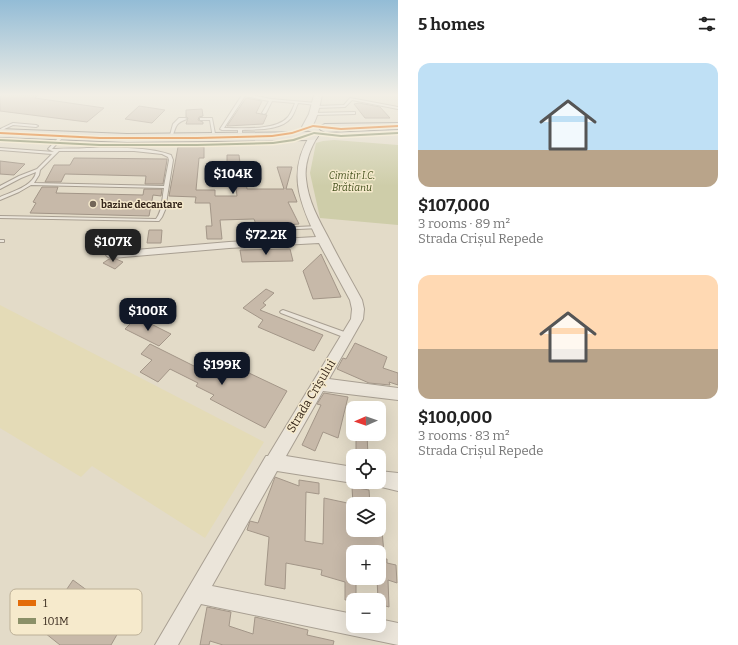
<!DOCTYPE html>
<html lang="en">
<head>
<meta charset="utf-8">
<style>
	body { margin:0; font-family:Bitter,serif; background:#f2f2f2; color:#222; height:100vh; display:flex; flex-direction:column; font-size:15px; white-space:nowrap }
	* { box-sizing:border-box; margin:0 }
	p { font-size:13px; color:#767676 }
	.icon { flex:none; width:22px; height:22px; fill:none; stroke:currentColor; stroke-width:2; stroke-linecap:round; stroke-linejoin:round }
	.map { position:relative; flex:1; overflow:hidden }
	.drawer { display:flex; flex-direction:column; background:#fff; width:340px }
	.drawer>* { flex:none }
	.needle { width:26px; rotate:268deg }
	.tools { position:absolute; left:346px; top:401px; display:grid; gap:8px }
	.tools a { display:grid; place-items:center; width:40px; height:40px; border-radius:8px; background:#fff; box-shadow:0 4px 16px #0002; font-size:20px }
	.price { position:absolute; translate:-50% -34px; padding:0 9px; border-radius:8px; background:#111827; color:#fff; font-size:13px; line-height:26px; filter:drop-shadow(0 1px 2px #0008) }
	.price::after { content:''; position:absolute; left:50%; top:24px; width:12px; height:9px; margin-left:-6px; background:inherit; clip-path:polygon(0 0,100% 0,50% 100%) }
	.price.current { background:#222; color:#fff }
	ul { padding:0; list-style:none }
	li { display:grid; align-content:center; gap:8px; height:212px; padding:0 20px }
	li span { display:grid; place-items:center; height:124px; border-radius:12px; color:#555 }
	li>.icon { margin-inline-start:auto }
	span .icon { width:72px; height:72px; fill:#fffc; stroke-width:1 }
	li b { font-size:17px }
	h2 { display:flex; justify-content:space-between; align-items:center; height:48px; padding:0 20px; font-size:17px }
	main { display:flex; flex:1; min-height:0 }
	.map>svg:first-child { display:block }
</style>
</head>
<body>
<main>
<div class="map">
<svg width="398" height="645" viewBox="0 0 398 645">
	<rect width="100%" height="100%" fill="#e3dbc8"/>
	<path fill="#e4dbb7" d="M 0,305 L 264,442 L 205,538 L 92,466 L 81,477 L 0,428 Z"/>
	<path fill="#cecda9" d="M 334,140 L 398,145 L 398,225 L 320,218 L 310,173 L 316,143 L 323,141 Z"/>
	<path fill="#c7b9a9" stroke="#a39688" d="M 0,95 L 38,95 L 35,98 L 104,108 L 87,122 L 0,111 Z
		M 246,98 L 262,101 L 256,113 L 267,115 L 263,124 L 227,126 Z
		M 359,103 L 380,107 L 390,118 L 365,118 L 354,104 Z
		M 139,106 L 165,110 L 152,123 L 125,119 Z
		M 202,109 L 203,116 L 199,117 L 198,120 L 203,122 L 203,124 L 186,124 L 188,118 L 186,117 L 186,110 Z
		M 178,147 L 204,147 L 204,158 L 199,158 L 196,190 L 215,190 L 215,196 L 237,196 L 233,164 L 227,164 L 227,155 L 239,155 L 240,163 L 243,163 L 247,189 L 284,189 L 277,167 L 292,167 L 286,189 L 292,189 L 297,202 L 288,202 L 299,224 L 257,227 L 254,219 L 220,220 L 222,239 L 207,239 L 206,226 L 212,226 L 210,203 L 195,203 L 196,197 L 169,196 Z
		M 74,158 L 167,159 L 167,160 L 163,184 L 145,184 L 146,176 L 65,174 L 61,182 L 45,182 L 54,165 L 70,165 Z
		M 0,161 L 25,164 L 14,175 L 0,174 Z
		M 42,187 L 58,187 L 56,193 L 143,195 L 144,189 L 162,189 L 161,196 L 153,195 L 149,216 L 30,213 L 36,203 L 33,202 Z
		M 149,230 L 162,230 L 161,243 L 147,243 Z
		M 290,249 L 293,261 L 242,262 L 240,250 Z
		M 321,254 L 341,297 L 313,299 L 303,271 Z
		M 109,259 L 116,259 L 123,262 L 115,269 L 103,263 Z
		M 266,289 L 274,293 L 263,303 L 266,305 L 260,310 L 323,335 L 314,351 L 258,327 L 263,320 L 243,308 Z
		M 137,317 L 171,334 L 159,346 L 125,329 Z
		M 355,343 L 387,357 L 383,368 L 398,373 L 398,385 L 389,382 L 390,385 L 369,383 L 337,369 L 343,358 L 346,359 Z
		M 150,344 L 222,380 L 232,365 L 287,391 L 265,428 L 210,399 L 214,395 L 196,386 L 198,383 L 170,369 L 158,382 L 140,372 L 152,360 L 141,354 Z
		M 324,393 L 348,397 L 338,438 L 323,432 L 315,451 L 302,445 L 321,405 L 317,404 Z
		M 356,434 L 367,434 L 368,456 L 356,456 Z
		M 275,477 L 299,486 L 299,480 L 319,483 L 319,494 L 306,492 L 305,541 L 323,544 L 324,498 L 352,504 L 353,530 L 382,530 L 384,554 L 379,553 L 379,552 L 353,548 L 353,578 L 356,578 L 356,600 L 345,600 L 345,582 L 321,575 L 322,570 L 286,563 L 285,589 L 265,585 L 269,537 L 247,530 L 250,521 L 258,523 Z
		M 352,487 L 369,490 L 370,504 L 353,504 Z
		M 379,559 L 387,559 L 387,563 L 396,565 L 397,583 L 388,580 L 389,607 L 379,604 L 379,600 L 378,600 L 377,578 L 379,578 Z
		M 73,580 L 126,619 L 111,645 L 60,645 L 40,629 Z
		M 207,607 L 231,612 L 229,626 L 253,634 L 255,617 L 308,630 L 307,635 L 334,641 L 333,645 L 223,645 L 210,641 L 209,645 L 200,645 Z"/>
	<g fill="none" stroke-linecap="round" stroke-linejoin="round">
		<defs>
			<path id="service" d="M 242,95 L 252,95 L 271,99 L 316,103 L 318,104 L 316,105 L 298,103 C 296,108 294,114 291,118 C 280,131 257,129 242,130 L 242,137 L 240,138 L 238,137 L 238,130 L 222,130 L 220,129 ZM 245,96 L 269,101 L 262,113 L 264,114 L 266,113 L 272,101 L 295,103 C 293,108 291,113 288,117 C 276,131 241,128 224,128 Z
				M 350,98 L 398,107 L 398,109 L 352,100 L 345,107 L 315,108 L 313,107 L 315,106 L 344,105 Z
				M 354,112 L 355,112 L 355,114 L 313,115 L 311,114 L 313,113 Z
				M 179,118 L 185,118 L 187,119 C 175,123 176,127 172,138 L 169,139 L 173,124 Z
				M 200,118 L 212,118 L 216,139 L 213,138 L 210,120 L 200,120 Z
				M 13,123 L 36,125 L 38,126 L 36,127 L 13,125 L 0,131 L 0,129 Z
				M 60,136 L 63,137 L 52,149 L 56,149 C 65,148 77,149 87,148 C 113,148 146,146 171,155 L 173,160 L 165,210 L 162,217 L 159,221 L 157,221 L 0,218 L 0,216 L 156,219 C 163,210 162,198 164,188 L 31,185 L 19,192 L 0,200 L 0,197 C 11,192 34,186 36,172 L 21,178 L 0,189 L 0,186 L 19,176 L 37,169 L 52,154 L 0,150 L 0,148 L 54,152 L 48,149 ZM 59,151 L 134,151 L 162,154 L 168,157 L 169,160 L 164,186 L 34,183 L 39,175 L 40,170 Z
				M 318,226 L 320,226 L 320,228 L 254,231 L 252,230 L 254,229 Z
				M 0,240 L 4,240 L 4,242 L 0,242 Z
				M 283,310 L 350,334 L 351,336 L 350,338 L 346,338 L 281,313 L 280,312 L 281,311 Z"/>
			<path id="minor" d="M 311,134 L 317,134 L 318,136 C 310,148 304,165 306,179 C 308,201 319,220 329,239 C 339,259 351,280 362,300 L 364,309 L 363,319 L 329,379 L 398,388 L 398,400 L 323,391 L 286,456 L 353,467 L 353,482 L 356,482 L 353,483 L 277,471 L 212,586 L 353,614 L 353,626 L 379,626 L 379,619 L 398,623 L 398,645 L 201,604 L 178,645 L 155,645 L 266,456 L 268,456 L 351,319 L 352,309 L 350,300 L 319,243 L 229,248 L 112,258 L 108,257 L 106,255 L 108,253 L 112,252 L 229,242 L 316,237 C 299,201 287,171 311,134 Z
				M 379,471 L 398,473 L 398,491 L 373,485 L 372,482 L 379,482 Z"/>
			<path id="tertiary" d="M 314,95 L 322,95 C 320,104 316,128 307,130 L 302,127 L 309,114 Z"/>
			<path id="primary" d="M 398,123 L 398,129 L 325,132 L 321,130 L 319,128 L 321,126 L 325,124 Z
				M 0,129 L 127,134 L 312,132 L 316,133 L 318,136 L 316,139 L 312,140 L 127,142 L 0,137 Z"/>
		</defs>
		<use href="#service" stroke="#a89f92" stroke-width="2"/>
		<use href="#minor" stroke="#a89f92" stroke-width="2"/>
		<use href="#tertiary" stroke="#a89f92" stroke-width="2"/>
		<use href="#primary" stroke="#8d8579" stroke-width="2"/>
		<use href="#service" fill="#ebe5da" fill-rule="evenodd"/>
		<use href="#minor" fill="#ebe5da" fill-rule="evenodd"/>
		<use href="#tertiary" fill="#ebe5da" fill-rule="evenodd"/>
		<use href="#primary" fill="#e3dbcb" fill-rule="evenodd"/>
		<defs>
			<path id="bus-1" d="M 313,125 L 341,128 L 398,125 L 398,127 L 341,130 L 313,127 L 292,134 L 272,137 L 197,139 L 100,139 L 0,134 L 0,132 L 100,137 L 197,137 L 272,135 L 292,132 Z"/>
			<path id="bus-2" d="M 314,132 L 341,135 L 398,132 L 398,134 L 341,137 L 314,134 L 294,141 L 273,144 L 197,146 L 100,146 L 0,141 L 0,139 L 100,144 L 197,144 L 273,142 L 293,139 Z"/>
		</defs>
		<use href="#bus-1" stroke="#f6eacc" stroke-width="3"/>
		<use href="#bus-2" stroke="#f6eacc" stroke-width="3"/>
		<use href="#bus-1" fill="#e36c09" fill-rule="evenodd"/>
		<use href="#bus-2" fill="#8b9068" fill-rule="evenodd"/>
	</g>
	<linearGradient id="sky" x2="0" y2="1"><stop stop-color="#93bcd6"/><stop offset="0.51" stop-color="#f2efe6"/><stop offset="1" stop-color="#f2efe6" stop-opacity="0"/></linearGradient>
	<rect width="398" height="186" fill="url(#sky)"/>
	<circle fill="#736658" stroke="#f6eacc" stroke-width="1.5" cx="93" cy="204" r="4"/>
	<g text-anchor="middle" stroke-width="3" stroke-linejoin="round" paint-order="stroke">
		<g font-size="10" font-style="italic" fill="#475320" stroke="#f6eacc">
			<text x="352" y="179">Cimitir I.C.<tspan x="352" dy="12">Brătianu</tspan></text>
		</g>
		<g font-size="10" font-weight="bold" fill="#36271b" stroke="#f6eacc" text-anchor="start">
			<text x="101" y="208">bazine decantare</text>
		</g>
		<g font-size="12" fill="#36271b" stroke="#f6eacc">
			<text transform="translate(311 396) rotate(-59)" y="4">Strada Crișului</text>
		</g>
	</g>
	<rect x="10" y="589" width="132" height="46" rx="6" fill="#f6eacc" stroke="#bcb097" stroke-width="1"/>
	<rect x="18" y="600" width="18" height="6" fill="#e36c09"/>
	<rect x="18" y="618" width="18" height="6" fill="#8b9068"/>
	<g font-size="11" fill="#36271b">
		<text x="43" y="607">1</text>
		<text x="43" y="625">101M</text>
	</g>
</svg>
<div class="tools">
<a><svg class="needle" viewBox="-14 -14 28 28"><path d="M0-13l5 13h-10z" fill="#e53935"/><path d="M0 13l5-13h-10z" fill="#767676"/></svg></a>
<a><svg class="icon" aria-label="locate" viewBox="0 0 24 24"><circle cx="12" cy="12" r="6"/><path d="M12 2v4M12 18v4M2 12h4M18 12h4"/></svg></a>
<a><svg class="icon" aria-label="layers" viewBox="0 0 24 24"><path d="M12 4l9 5-9 5-9-5zM3 14l9 5 9-5"/></svg></a>
<a>+</a>
<a>−</a>
</div>
<b class="price" style="left:233px;top:195px">$104K</b>
<b class="price" style="left:266px;top:256px">$72.2K</b>
<b class="price current" style="left:113px;top:263px">$107K</b>
<b class="price" style="left:148px;top:332px">$100K</b>
<b class="price" style="left:222px;top:386px">$199K</b>
</div>
<section class="drawer">
<h2>5 homes<svg class="icon" aria-label="filters" viewBox="0 0 24 24"><path d="M4 7h16M4 17h16"/><circle cx="9" cy="7" r="2"/><circle cx="15" cy="17" r="2"/></svg></h2>
<ul>
<li><span style="background:linear-gradient(#bfe0f5 70%,#b9a48a 0)"><svg class="icon" aria-label="home" viewBox="0 0 24 24"><path d="M3 11l9-7 9 7M6 9v11h12V9"/></svg></span><div><b>$107,000</b><p>3 rooms · 89 m²</p><p>Strada Crișul Repede</p></div></li>
<li><span style="background:linear-gradient(#ffd9b3 60%,#b9a48a 0)"><svg class="icon" aria-label="home" viewBox="0 0 24 24"><path d="M3 11l9-7 9 7M6 9v11h12V9"/></svg></span><div><b>$100,000</b><p>3 rooms · 83 m²</p><p>Strada Crișul Repede</p></div></li>
</ul>
</section>
</main>
</body>
</html>
